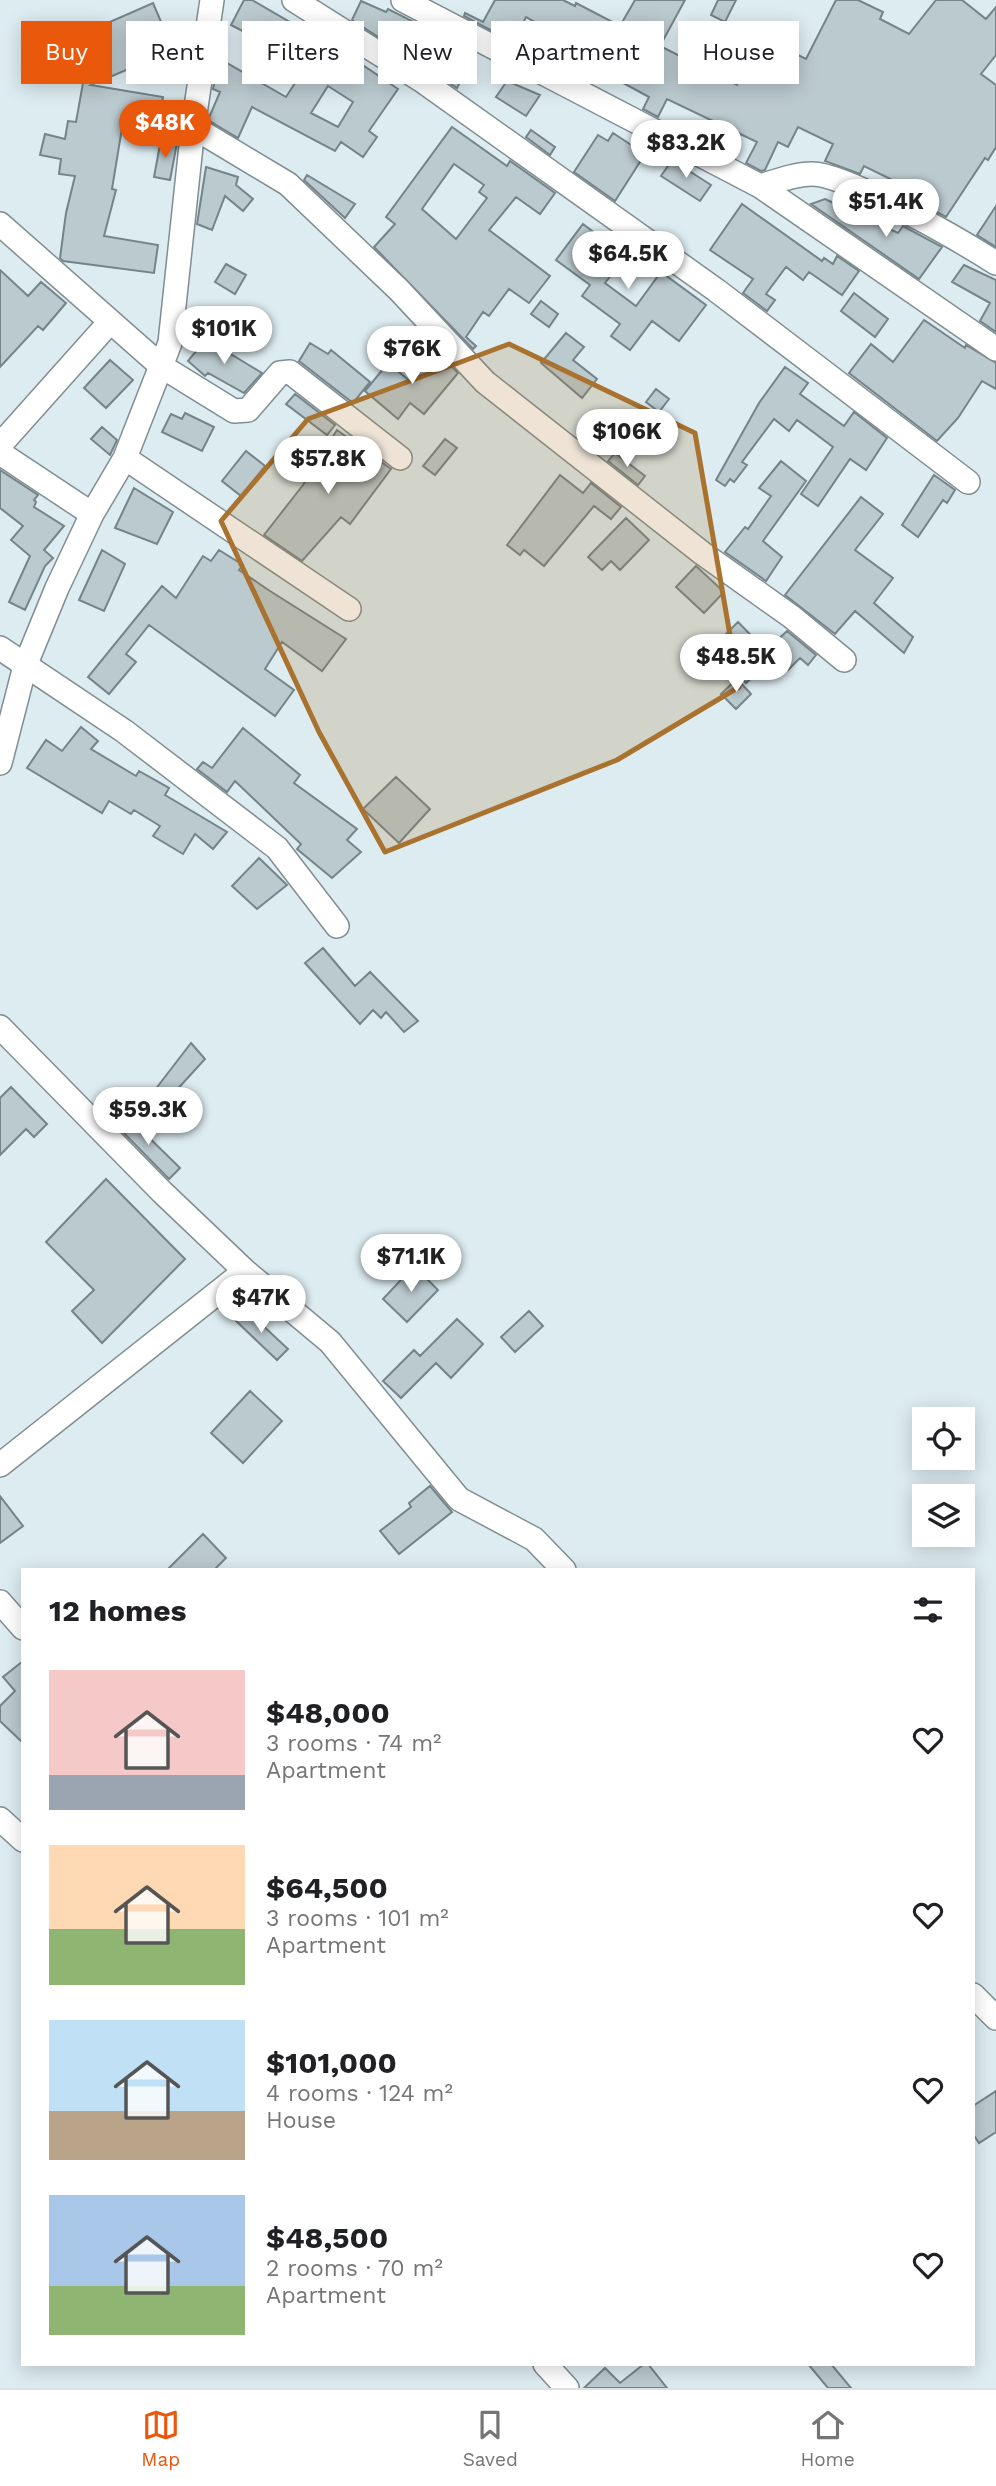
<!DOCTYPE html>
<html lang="en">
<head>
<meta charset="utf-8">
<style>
	body { margin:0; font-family:"Work Sans",sans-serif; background:#f6f6f6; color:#202124; height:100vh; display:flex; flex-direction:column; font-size:26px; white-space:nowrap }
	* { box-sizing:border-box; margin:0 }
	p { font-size:23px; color:#757577 }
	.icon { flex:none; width:38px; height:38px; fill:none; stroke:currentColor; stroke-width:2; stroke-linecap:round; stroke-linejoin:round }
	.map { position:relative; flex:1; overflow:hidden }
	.details { position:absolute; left:21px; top:1568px; width:954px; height:798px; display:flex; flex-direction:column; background:#fff; border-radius:0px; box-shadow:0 4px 18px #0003 }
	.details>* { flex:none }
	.top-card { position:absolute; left:21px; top:21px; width:956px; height:63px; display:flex; gap:14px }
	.fabs { position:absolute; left:912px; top:1407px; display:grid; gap:14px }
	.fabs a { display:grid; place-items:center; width:63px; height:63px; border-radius:0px; background:#fff; box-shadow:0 4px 18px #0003; font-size:35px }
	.price { position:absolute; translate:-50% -60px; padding:0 16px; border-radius:24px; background:#fff; color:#222; font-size:23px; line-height:46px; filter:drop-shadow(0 2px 4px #0008) }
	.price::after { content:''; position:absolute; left:50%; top:42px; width:21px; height:16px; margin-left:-10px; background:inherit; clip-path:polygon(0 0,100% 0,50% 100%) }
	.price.on { background:#ea580c; color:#fff }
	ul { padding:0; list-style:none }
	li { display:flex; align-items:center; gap:21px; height:175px; padding:0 28px }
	li span { display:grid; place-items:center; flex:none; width:196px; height:140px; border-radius:0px; color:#555 }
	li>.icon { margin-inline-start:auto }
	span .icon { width:84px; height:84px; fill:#fffc; stroke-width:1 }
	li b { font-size:30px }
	h2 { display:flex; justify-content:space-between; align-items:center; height:84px; padding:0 28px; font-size:30px }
	.tag { padding:0 24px; border-radius:0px; background:#fff; box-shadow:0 4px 18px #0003; font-size:24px; line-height:63px }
	.tag.on { background:#ea580c; color:#fff }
	.tabs { display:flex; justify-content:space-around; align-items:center; height:98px; border-top:2px solid #e0e0e0; background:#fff; font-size:19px; color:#757577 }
	.tabs a { display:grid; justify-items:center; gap:4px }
	.tabs .on { color:#ea580c }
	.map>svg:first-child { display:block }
</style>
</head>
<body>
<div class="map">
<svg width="996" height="2388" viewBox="0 0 996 2388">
	<rect width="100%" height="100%" fill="#ddecf1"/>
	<path fill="#bbcacf" stroke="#758488" stroke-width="2" fill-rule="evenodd" d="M 244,0 L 252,0 L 300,28 L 299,31 L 336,55 L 339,49 L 398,89 L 369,131 L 377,137 L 363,157 L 341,142 L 335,151 L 252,107 L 238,138 L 208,120 L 220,92 L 213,89 L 220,59 L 286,97 L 308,63 L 253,30 L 250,35 L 231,25 ZM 328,86 L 353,102 L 338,127 L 311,113 Z
		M 495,0 L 563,0 L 575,6 L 576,3 L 620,26 L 635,0 L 685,0 L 660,46 L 737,85 L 762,37 L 806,59 L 836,0 L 858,0 L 883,12 L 880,19 L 909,34 L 936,0 L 962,0 L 986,19 L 996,7 L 996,55 L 981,74 L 996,85 L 996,147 L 988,160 L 985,158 L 946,217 L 918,202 L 923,195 L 864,166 L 860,174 L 825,161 L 833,144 L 798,127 L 788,147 L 778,142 L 765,170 L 761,171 L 746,163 L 757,142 L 667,99 L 658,117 L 643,109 L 649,97 L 616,79 L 619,74 L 589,57 L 579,76 L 554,63 L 563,47 L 555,42 L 559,35 L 526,17 L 513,42 L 464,16 L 465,13 L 483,22 Z
		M 718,0 L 736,0 L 725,22 L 711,15 Z
		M 361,1 L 386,12 L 388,9 L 422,26 L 414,37 L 445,52 L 451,41 L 475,54 L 457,88 L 352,20 Z
		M 153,3 L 173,50 L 91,85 L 163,97 L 158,128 L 123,122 L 112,189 L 116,190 L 104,236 L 158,245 L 154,273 L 63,261 L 60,258 L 66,213 L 75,176 L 59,174 L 61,159 L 40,155 L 45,134 L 65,139 L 68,121 L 76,122 L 85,72 L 78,70 L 87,32 Z
		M 507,81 L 540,95 L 526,116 L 496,97 Z
		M 452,127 L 507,166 L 510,161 L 555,193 L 540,214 L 516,197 L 489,230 L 550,276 L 529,303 L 509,289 L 489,316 L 483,312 L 466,337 L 476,346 L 473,349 L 374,247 L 395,224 L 386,217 ZM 454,164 L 484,185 L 479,192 L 487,198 L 456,239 L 422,209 Z
		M 531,130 L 555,147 L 550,155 L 526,137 Z
		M 613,133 L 645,154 L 615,201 L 574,172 L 598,135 L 608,141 Z
		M 161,139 L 177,143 L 170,180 L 154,177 Z
		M 672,160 L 711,185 L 700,201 L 661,176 Z
		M 206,167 L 238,177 L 236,185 L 253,199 L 243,211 L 225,196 L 212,230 L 197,224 Z
		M 307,175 L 355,204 L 345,218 L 304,180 Z
		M 825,199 L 898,233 L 903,226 L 942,247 L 919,279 L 811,204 Z
		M 742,204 L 822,261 L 824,258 L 833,264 L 837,256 L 859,271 L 842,295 L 809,272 L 803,280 L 786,267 L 766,294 L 775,300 L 767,311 L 743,293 L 753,279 L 710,250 Z
		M 996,206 L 996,247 L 977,235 Z
		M 583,224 L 604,240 L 607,236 L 629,252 L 605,283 L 636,306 L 661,272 L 706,305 L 679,341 L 652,321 L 630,350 L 611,336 L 620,324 L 582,296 L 590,285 L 556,260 Z
		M 226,264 L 246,275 L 235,294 L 215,282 Z
		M 964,265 L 996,280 L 996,332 L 980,321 L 990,303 L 952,282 Z
		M 0,270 L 28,296 L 41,282 L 66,303 L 43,330 L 38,326 L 0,367 Z
		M 854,293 L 888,319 L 875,337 L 841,311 Z
		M 541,301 L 558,314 L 549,327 L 531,314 Z
		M 924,320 L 965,348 L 966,345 L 996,363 L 996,389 L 982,381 L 958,418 L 937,441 L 849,373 L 871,344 L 893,362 Z
		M 566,333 L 584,347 L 573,360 L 597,379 L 582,398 L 541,363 Z
		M 206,339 L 262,373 L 244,393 L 208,373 L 205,376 L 188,361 Z
		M 310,343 L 328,354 L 331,350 L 370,382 L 353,403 L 299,361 Z
		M 437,351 L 458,373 L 424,414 L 410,403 L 398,419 L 365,391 L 388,363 L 411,382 Z
		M 110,360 L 133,380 L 106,408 L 84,388 Z
		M 785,367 L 808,383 L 800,394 L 844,426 L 854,412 L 887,438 L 866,470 L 850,459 L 818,506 L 801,494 L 833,447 L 797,420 L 789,431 L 774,419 L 742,462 L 747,465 L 734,482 L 730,479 L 725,486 L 716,480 L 759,403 Z
		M 656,389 L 669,399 L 659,412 L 646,402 Z
		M 295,394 L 335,425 L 327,435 L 286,404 Z
		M 185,413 L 214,427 L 202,451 L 162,432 L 171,414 L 182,419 Z
		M 102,427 L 117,440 L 110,455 L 91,439 Z
		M 337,430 L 391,469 L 350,524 L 341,517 L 302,561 L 264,535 L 303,485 Z
		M 445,439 L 457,448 L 435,475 L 423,466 Z
		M 246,451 L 265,466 L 241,496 L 222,481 Z
		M 615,453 L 645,476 L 638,485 L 608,461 Z
		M 781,461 L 806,481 L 763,541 L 782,557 L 766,581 L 725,552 L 745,527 L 748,529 L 771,496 L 759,488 Z
		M 0,470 L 38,495 L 34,500 L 36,502 L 34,507 L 64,526 L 44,550 L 53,558 L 45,566 L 25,610 L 9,602 L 30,556 L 11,540 L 23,526 L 0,508 Z
		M 560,475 L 583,493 L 591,483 L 621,507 L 611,519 L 594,506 L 544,566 L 524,550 L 520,555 L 507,545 Z
		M 934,475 L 955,490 L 947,503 L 943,500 L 918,537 L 902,525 Z
		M 134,488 L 173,512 L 157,544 L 115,528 Z
		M 861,497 L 883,514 L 855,550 L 893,578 L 874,603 L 913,637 L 904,653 L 855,611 L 835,634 L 785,595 Z
		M 626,518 L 649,540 L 620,570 L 611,561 L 602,570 L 588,557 Z
		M 102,550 L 125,564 L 104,611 L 79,600 Z
		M 219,550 L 243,565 L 239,570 L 270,591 L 346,639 L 322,671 L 282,642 L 265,669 L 294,690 L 275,716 L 149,625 L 126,654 L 136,662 L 109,694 L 88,677 L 162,586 L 176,598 L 203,556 L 211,561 Z
		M 696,566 L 724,592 L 704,613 L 676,587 Z
		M 738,622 L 773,658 L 746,683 L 712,648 Z
		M 787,631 L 816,655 L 808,665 L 800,658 L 788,670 L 768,649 Z
		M 737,679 L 751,694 L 736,709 L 721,694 Z
		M 81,727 L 98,741 L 91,749 L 136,776 L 139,771 L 169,788 L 165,795 L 227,832 L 213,849 L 195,834 L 183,854 L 153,836 L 160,826 L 134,810 L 131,814 L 109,801 L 102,813 L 27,768 L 46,740 L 62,751 Z
		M 243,728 L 300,775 L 294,783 L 357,829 L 347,840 L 361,852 L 332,878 L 297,849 L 301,844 L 235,781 L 227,792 L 197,769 L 203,762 L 212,768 Z
		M 396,777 L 430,809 L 399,843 L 363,809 Z
		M 259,858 L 287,885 L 257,909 L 232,886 Z
		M 323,948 L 355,986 L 370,972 L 418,1021 L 404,1032 L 386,1012 L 381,1018 L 373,1010 L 360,1024 L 305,963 Z
		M 191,1043 L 205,1059 L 163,1105 L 161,1103 L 146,1119 L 138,1112 Z
		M 11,1087 L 47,1124 L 34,1137 L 26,1129 L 0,1155 L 0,1098 Z
		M 126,1115 L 180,1168 L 169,1179 L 116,1125 Z
		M 106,1179 L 185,1259 L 102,1343 L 72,1311 L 94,1290 L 46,1242 Z
		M 414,1266 L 438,1290 L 407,1322 L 383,1299 Z
		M 245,1309 L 288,1349 L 277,1360 L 235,1320 Z
		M 529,1311 L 543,1326 L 515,1352 L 501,1337 Z
		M 457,1319 L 483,1344 L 451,1378 L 436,1363 L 401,1398 L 383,1381 L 414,1350 L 420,1356 Z
		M 250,1391 L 282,1421 L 243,1463 L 211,1433 Z
		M 430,1486 L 452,1512 L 399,1554 L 380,1531 L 411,1507 L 409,1503 Z
		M 0,1496 L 23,1526 L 0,1543 Z
		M 203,1534 L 226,1558 L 214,1570 L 167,1570 Z
		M 23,1661 L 23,1743 L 0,1721 L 0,1706 L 15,1691 L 3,1677 Z
		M 996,2091 L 996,2132 L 979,2143 L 973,2134 L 973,2106 Z
		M 644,2364 L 648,2364 L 667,2388 L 584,2388 L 605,2368 L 620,2383 Z
		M 808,2364 L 831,2364 L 851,2388 L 828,2388 Z"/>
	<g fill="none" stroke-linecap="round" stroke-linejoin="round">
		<defs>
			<path id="minor" d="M 294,0 L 421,80 L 716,290 L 968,482
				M 403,0 L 760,186 L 996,349
				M 193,127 L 288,184 L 399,290 L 485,382 L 702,553 L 792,617 L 844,660
				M 760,186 C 777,181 795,174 812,174 C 847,174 963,242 996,263
				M 0,224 L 161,366 L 234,411 L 248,410 L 280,373 L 290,372 L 400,458
				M 0,445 L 109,323
				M 0,453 L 92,514
				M 125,458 L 349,609
				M 0,648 L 124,731 L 277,848 L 337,926
				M 0,763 L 25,666 L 57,588 L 92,514 L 125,458 L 170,343 L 193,127 L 212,0
				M 0,1027 L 162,1192 L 245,1271 L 330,1342 L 459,1499 L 534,1539 L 564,1570
				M 0,1465 L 245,1271
				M 0,1602 L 23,1628
				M 0,1819 L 23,1840
				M 973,1995 L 996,2018
				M 545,2364 L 567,2388"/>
		</defs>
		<use href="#minor" stroke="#808e93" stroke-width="26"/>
		<use href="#minor" stroke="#fff" stroke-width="23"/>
	</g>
	<path fill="#a9722e" fill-opacity="0.2" stroke="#a9722e" stroke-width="5" stroke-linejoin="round" d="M 509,344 L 695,433 L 739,687 L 617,760 L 385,852 L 319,732 L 221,521 L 308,419 Z"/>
</svg>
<div class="fabs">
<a><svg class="icon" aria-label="locate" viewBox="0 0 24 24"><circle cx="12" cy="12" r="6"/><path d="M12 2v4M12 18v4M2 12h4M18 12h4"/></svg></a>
<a><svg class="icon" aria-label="layers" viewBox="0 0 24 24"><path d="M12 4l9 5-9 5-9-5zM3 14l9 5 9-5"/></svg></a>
</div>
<b class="price on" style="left:165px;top:160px">$48K</b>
<b class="price" style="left:686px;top:180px">$83.2K</b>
<b class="price" style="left:886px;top:239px">$51.4K</b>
<b class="price" style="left:628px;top:291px">$64.5K</b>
<b class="price" style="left:224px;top:366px">$101K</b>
<b class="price" style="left:412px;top:386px">$76K</b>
<b class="price" style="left:627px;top:469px">$106K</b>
<b class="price" style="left:328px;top:496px">$57.8K</b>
<b class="price" style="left:736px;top:694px">$48.5K</b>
<b class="price" style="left:148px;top:1147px">$59.3K</b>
<b class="price" style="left:411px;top:1294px">$71.1K</b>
<b class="price" style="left:261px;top:1335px">$47K</b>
<div class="top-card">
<a class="tag on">Buy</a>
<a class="tag">Rent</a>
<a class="tag">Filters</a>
<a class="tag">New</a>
<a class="tag">Apartment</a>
<a class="tag">House</a>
</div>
<section class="details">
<h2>12 homes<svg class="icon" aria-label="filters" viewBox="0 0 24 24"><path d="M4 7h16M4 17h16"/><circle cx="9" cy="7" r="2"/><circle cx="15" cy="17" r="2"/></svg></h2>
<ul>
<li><span style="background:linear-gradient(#f6c9c9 75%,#9aa5b1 0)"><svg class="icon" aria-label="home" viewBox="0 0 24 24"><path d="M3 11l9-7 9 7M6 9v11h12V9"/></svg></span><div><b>$48,000</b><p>3 rooms · 74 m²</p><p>Apartment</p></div><svg class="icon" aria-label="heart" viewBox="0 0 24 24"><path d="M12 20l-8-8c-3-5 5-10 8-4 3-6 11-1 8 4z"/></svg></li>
<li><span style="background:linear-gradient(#ffd9b3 60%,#8fb573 0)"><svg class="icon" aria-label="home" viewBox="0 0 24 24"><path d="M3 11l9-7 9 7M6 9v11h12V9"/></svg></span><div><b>$64,500</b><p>3 rooms · 101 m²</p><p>Apartment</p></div><svg class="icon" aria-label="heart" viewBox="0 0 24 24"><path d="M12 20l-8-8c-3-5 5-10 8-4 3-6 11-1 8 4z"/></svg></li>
<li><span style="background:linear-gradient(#bfe0f5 65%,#b9a48a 0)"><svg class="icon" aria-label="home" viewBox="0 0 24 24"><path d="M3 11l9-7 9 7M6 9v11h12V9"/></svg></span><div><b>$101,000</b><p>4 rooms · 124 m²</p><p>House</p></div><svg class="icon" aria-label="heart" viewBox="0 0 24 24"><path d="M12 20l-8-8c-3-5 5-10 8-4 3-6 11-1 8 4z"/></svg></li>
<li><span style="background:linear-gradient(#a9c7e8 65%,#8fb573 0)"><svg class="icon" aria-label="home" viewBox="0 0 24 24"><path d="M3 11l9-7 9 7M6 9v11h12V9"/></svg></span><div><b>$48,500</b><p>2 rooms · 70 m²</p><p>Apartment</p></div><svg class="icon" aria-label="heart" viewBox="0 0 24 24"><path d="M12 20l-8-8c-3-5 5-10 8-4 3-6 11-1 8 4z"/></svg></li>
</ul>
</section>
</div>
<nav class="tabs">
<a class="on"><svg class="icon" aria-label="map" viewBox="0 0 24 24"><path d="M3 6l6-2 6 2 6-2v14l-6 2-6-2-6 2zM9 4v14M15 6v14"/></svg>Map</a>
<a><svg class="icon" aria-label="saved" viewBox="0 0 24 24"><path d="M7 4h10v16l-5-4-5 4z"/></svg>Saved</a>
<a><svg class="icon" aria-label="home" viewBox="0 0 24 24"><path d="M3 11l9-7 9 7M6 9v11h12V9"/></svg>Home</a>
</nav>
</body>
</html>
